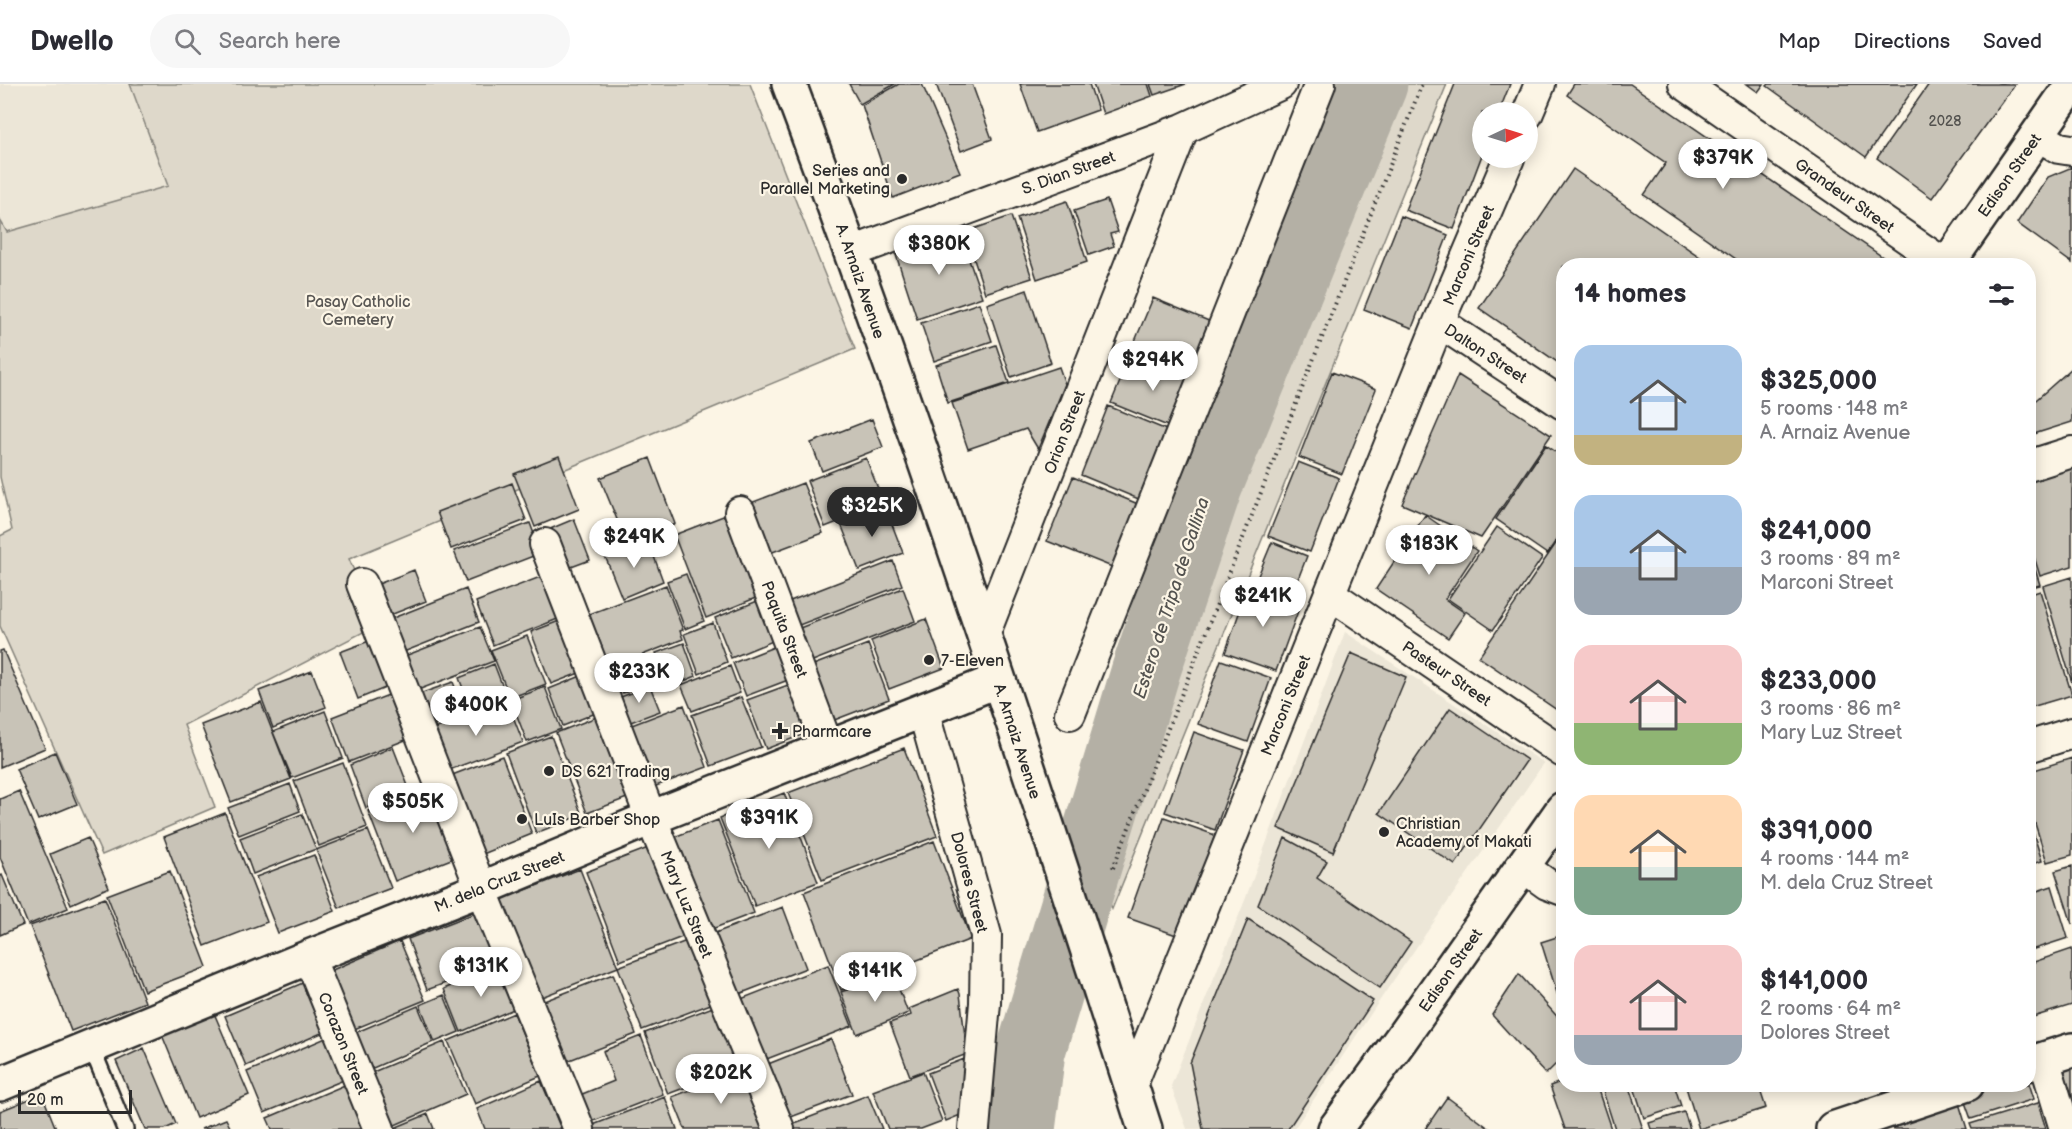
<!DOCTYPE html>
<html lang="en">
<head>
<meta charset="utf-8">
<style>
	body { margin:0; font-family:"Balsamiq Sans",sans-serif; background:#f7f7f7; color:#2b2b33; height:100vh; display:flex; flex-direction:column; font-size:22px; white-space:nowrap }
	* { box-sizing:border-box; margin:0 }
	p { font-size:20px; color:#7c7c81 }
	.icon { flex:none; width:33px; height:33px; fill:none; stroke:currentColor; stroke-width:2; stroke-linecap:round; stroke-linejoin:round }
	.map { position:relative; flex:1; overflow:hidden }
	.drawer { position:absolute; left:1556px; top:174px; width:480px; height:834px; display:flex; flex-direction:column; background:#fff; border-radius:24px; box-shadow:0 3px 15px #0003 }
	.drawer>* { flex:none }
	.needle { width:39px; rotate:86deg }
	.tools { position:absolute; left:1472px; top:18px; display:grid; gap:12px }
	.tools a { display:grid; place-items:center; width:66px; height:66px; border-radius:50%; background:#fff; box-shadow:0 3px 15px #0003; font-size:30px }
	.scale { position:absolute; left:18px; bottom:15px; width:114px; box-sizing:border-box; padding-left:6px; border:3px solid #2b2b2b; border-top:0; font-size:16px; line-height:21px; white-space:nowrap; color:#2b2b2b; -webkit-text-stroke:4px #fcf5e5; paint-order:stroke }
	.price { position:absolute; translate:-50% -51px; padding:0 14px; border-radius:21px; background:#fff; color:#222; font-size:20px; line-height:39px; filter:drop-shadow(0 2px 3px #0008) }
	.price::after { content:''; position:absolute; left:50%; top:36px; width:18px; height:14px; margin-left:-9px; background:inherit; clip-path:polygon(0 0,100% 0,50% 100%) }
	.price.current { background:#2b2b2b; color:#fff }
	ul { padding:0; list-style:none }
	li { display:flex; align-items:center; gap:18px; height:150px; padding:0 18px }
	li span { display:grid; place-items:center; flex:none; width:168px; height:120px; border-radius:18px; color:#555 }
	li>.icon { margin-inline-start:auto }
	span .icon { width:72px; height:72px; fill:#fffc; stroke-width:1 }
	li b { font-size:26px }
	h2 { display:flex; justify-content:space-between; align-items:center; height:72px; padding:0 18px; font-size:26px }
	header { display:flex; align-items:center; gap:36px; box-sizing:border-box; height:84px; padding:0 30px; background:#fff; border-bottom:2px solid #e1e1e2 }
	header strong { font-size:28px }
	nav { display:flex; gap:33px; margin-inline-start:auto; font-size:21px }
	.search { width:420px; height:54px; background:#f7f7f7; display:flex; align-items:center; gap:15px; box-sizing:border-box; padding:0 21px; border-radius:33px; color:#7c7c81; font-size:22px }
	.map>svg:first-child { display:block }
</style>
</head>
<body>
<header>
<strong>Dwello</strong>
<div class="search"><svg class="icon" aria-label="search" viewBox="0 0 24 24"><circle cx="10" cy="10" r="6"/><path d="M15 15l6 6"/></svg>Search here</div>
<nav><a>Map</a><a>Directions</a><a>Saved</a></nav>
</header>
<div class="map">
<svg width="2072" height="1045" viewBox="0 0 2072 1045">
	<rect width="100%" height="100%" fill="#fcf5e5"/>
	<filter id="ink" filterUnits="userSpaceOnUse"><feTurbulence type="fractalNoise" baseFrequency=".0167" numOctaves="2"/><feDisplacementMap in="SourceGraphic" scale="12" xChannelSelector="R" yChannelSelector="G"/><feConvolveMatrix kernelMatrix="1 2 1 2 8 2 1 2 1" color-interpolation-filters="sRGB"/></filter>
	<g filter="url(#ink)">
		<path fill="#ece6d7" d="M 0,0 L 130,0 L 169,102 L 7,148 L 0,136 Z
			M 1345,548 L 1544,679 L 1384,910 L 1294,1045 L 1187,1045 L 1171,1002 L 1245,816 Z"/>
		<path fill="#ded8ca" stroke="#84827a" stroke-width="1.5" d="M 130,0 L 750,0 L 820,179 L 855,265 L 349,475 L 377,541 L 184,641 L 215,723 L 102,771 L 0,542 L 0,452 L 12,446 L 0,393 L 0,136 L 7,148 L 168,102 Z
			M 1401,0 L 1447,0 L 1112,825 L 1099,787 L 1181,560 L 1329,178 Z"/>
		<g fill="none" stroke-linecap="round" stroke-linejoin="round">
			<path stroke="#b4b0a5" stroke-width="69" d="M 1021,1045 L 1031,967 L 1146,586 L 1208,402 L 1373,0"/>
		</g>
		<path fill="#c8c3b7" stroke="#2b2b2b" stroke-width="1.5" d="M 849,0 L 895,0 L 860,20 Z
			M 899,0 L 922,0 L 960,88 L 893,114 L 862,21 Z
			M 936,0 L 972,0 L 992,55 L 961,67 Z
			M 1020,0 L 1089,0 L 1098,26 L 1037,48 Z
			M 1093,0 L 1148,0 L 1152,12 L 1103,30 Z
			M 1150,0 L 1186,0 L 1154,11 Z
			M 1455,0 L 1510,0 L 1499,28 L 1482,28 L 1482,71 L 1454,145 L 1405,126 Z
			M 1574,0 L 1630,0 L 1890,178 L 1888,182 L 1746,182 L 1644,111 L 1666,79 L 1567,11 Z
			M 1747,0 L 1764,0 L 1758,8 Z
			M 1769,0 L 1917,0 L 1866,73 L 1767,2 Z
			M 1929,0 L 2015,0 L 1932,114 L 1877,74 Z
			M 2072,83 L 2072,179 L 2017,139 L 2048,93 Z
			M 1573,85 L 1713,182 L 1563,182 L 1563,282 L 1479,224 Z
			M 1107,116 L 1118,148 L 1110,150 L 1114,162 L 1089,171 L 1074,127 Z
			M 1067,117 L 1087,178 L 1037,195 L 1017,134 Z
			M 1011,132 L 1032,194 L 985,209 L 965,148 Z
			M 1401,132 L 1448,151 L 1412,244 L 1364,225 Z
			M 960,150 L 982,213 L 917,235 L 896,171 Z
			M 1027,206 L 1051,279 L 1011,293 L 987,220 Z
			M 1153,214 L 1216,240 L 1199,283 L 1135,257 Z
			M 979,219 L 992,257 L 934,277 L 921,239 Z
			M 996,261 L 1009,299 L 948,319 L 936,281 Z
			M 1131,271 L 1195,298 L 1175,345 L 1111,319 Z
			M 1059,283 L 1065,300 L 1038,365 L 1026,345 L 968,365 L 952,319 Z
			M 2072,284 L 2072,338 L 2034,350 L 2028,334 L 2028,323 Z
			M 1332,288 L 1376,305 L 1342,390 L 1299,373 Z
			M 1458,291 L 1551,351 L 1481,454 L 1402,420 Z
			M 1108,322 L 1169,347 L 1141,416 L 1081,391 Z
			M 872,335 L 883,363 L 822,387 L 811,359 Z
			M 1546,361 L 1563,373 L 1563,446 L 1547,470 L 1496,435 Z
			M 559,372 L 579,425 L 535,443 L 514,390 Z
			M 650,374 L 675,440 L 627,460 L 600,394 Z
			M 866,374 L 884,420 L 825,443 L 807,397 Z
			M 1298,378 L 1339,394 L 1310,468 L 1268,452 Z
			M 2072,382 L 2072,482 L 2040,492 L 2028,453 L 2028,395 Z
			M 1073,393 L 1138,420 L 1112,483 L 1047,457 Z
			M 512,399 L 526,436 L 451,465 L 437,428 Z
			M 803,399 L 823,449 L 762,472 L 743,422 Z
			M 885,422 L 903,469 L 859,486 L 841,440 Z
			M 731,429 L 763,511 L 706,534 L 674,451 Z
			M 1425,431 L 1477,467 L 1445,515 L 1465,529 L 1448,554 L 1376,505 Z
			M 574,435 L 590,476 L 558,488 L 543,448 Z
			M 530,439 L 541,469 L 466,498 L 454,467 Z
			M 1497,443 L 1542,474 L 1493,546 L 1448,515 Z
			M 1563,449 L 1563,630 L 1479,573 Z
			M 648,456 L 663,497 L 622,514 L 605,472 Z
			M 1272,458 L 1307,472 L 1291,513 L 1255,499 Z
			M 2028,462 L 2040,501 L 2028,504 Z
			M 893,477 L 902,501 L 794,543 L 785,519 Z
			M 414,486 L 426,517 L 380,535 L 368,504 Z
			M 548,490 L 565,532 L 493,561 L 476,518 Z
			M 686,490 L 704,537 L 685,545 L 667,497 Z
			M 2072,493 L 2072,599 L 2043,502 Z
			M 666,501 L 683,546 L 680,547 L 683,555 L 607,585 L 587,531 Z
			M 1249,501 L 1301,519 L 1276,587 L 1225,569 Z
			M 903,504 L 915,537 L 805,580 L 792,547 Z
			M 466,505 L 479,538 L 396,571 L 383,538 Z
			M 2040,507 L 2072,611 L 2028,624 L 2028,511 Z
			M 765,514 L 780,554 L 731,574 L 715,534 Z
			M 567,534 L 587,586 L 551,600 L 531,548 Z
			M 926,535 L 944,584 L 889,605 L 871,557 Z
			M 713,539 L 727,578 L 699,590 L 684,550 Z
			M 480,543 L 494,577 L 410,609 L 397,575 Z
			M 527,552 L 546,600 L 510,614 L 491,566 Z
			M 377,554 L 395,600 L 358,615 L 340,568 Z
			M 684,559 L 696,592 L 670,603 L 656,569 Z
			M 784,559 L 796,593 L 746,612 L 733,579 Z
			M 868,560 L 889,615 L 824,640 L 803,585 Z
			M 3,566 L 45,664 L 0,683 L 0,567 Z
			M 1351,569 L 1406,593 L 1333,768 L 1278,744 Z
			M 652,572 L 661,595 L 623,609 L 615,587 Z
			M 1221,576 L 1271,594 L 1248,658 L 1198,640 Z
			M 494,580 L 507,614 L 472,628 L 459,594 Z
			M 730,582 L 740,609 L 692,627 L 681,601 Z
			M 312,587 L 326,623 L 273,644 L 259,607 Z
			M 586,590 L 601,627 L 563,642 L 549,605 Z
			M 799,597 L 817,645 L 766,665 L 747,616 Z
			M 453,598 L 465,629 L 423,646 L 411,613 Z
			M 650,602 L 660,627 L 628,639 L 618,614 Z
			M 545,603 L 561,645 L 527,658 L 511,616 Z
			M 391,610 L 408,655 L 349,678 L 332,633 Z
			M 741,613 L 761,663 L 711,682 L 692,631 Z
			M 507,617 L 523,658 L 444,688 L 429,647 Z
			M 261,618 L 291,695 L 231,718 L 201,641 Z
			M 684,621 L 707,683 L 648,705 L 624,644 Z
			M 1450,624 L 1527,676 L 1455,781 L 1379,729 Z
			M 325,627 L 343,674 L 292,694 L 273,648 Z
			M 604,630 L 635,711 L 587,729 L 556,649 Z
			M 1194,648 L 1244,666 L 1215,746 L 1165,728 Z
			M 551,652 L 582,731 L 536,749 L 506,669 Z
			M 393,663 L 410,707 L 366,724 L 350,681 Z
			M 904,664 L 937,752 L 822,796 L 788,709 Z
			M 55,668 L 77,720 L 38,736 L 16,685 Z
			M 502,672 L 532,750 L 478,772 L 447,693 Z
			M 2072,674 L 2072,771 L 2047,778 L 2028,717 L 2028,688 Z
			M 343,679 L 367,743 L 319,762 L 294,697 Z
			M 290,700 L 300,727 L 239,751 L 228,724 Z
			M 432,703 L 459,772 L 395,797 L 368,727 Z
			M 19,707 L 68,824 L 28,841 L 0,773 L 0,715 Z
			M 784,709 L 818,798 L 755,822 L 720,734 Z
			M 225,729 L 267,838 L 205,862 L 164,753 Z
			M 302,730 L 316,765 L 253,790 L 240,754 Z
			M 2028,732 L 2042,777 L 2028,781 Z
			M 1164,733 L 1215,751 L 1179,852 L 1128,834 Z
			M 718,736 L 754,829 L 704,848 L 669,755 Z
			M 368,746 L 391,804 L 339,824 L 316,766 Z
			M 88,754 L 109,803 L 71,820 L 50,770 Z
			M 1285,754 L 1327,777 L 1317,794 L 1411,858 L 1380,904 L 1258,821 Z
			M 934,757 L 971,855 L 841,906 L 804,808 Z
			M 656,761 L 690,850 L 620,877 L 586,788 Z
			M 314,771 L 335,827 L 278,849 L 256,793 Z
			M 2072,782 L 2072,840 L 2055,787 Z
			M 580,785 L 618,883 L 534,916 L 497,817 Z
			M 170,787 L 207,883 L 144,907 L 107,811 Z
			M 2,791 L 23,841 L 0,851 L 0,792 Z
			M 2052,802 L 2068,854 L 2028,867 L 2028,810 Z
			M 105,814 L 145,918 L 71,947 L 30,842 Z
			M 783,823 L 806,884 L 734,912 L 710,851 Z
			M 478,828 L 498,879 L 427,906 L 408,855 Z
			M 1248,835 L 1373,917 L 1288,1045 L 1203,1045 L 1190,979 Z
			M 1563,851 L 1563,928 L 1541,858 Z
			M 692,855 L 716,918 L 642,946 L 618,883 Z
			M 400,857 L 425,916 L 347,948 L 323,890 Z
			M 2072,865 L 2072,921 L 2033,933 L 2028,918 L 2028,880 Z
			M 500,880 L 518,923 L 461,948 L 444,905 Z
			M 828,881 L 852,942 L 759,978 L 736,917 Z
			M 893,889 L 908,929 L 857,950 L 841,908 Z
			M 613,890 L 636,950 L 562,979 L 539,919 Z
			M 1519,890 L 1563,939 L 1563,973 L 1546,990 L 1492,931 Z
			M 305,898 L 326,947 L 246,982 L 225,932 Z
			M 958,905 L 960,910 L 967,970 L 910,992 L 890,939 L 911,931 L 909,925 Z
			M 444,911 L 459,948 L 435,958 L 420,921 Z
			M 718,921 L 742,982 L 668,1010 L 645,949 Z
			M 418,922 L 433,958 L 366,987 L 350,951 Z
			M 214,929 L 249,1011 L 196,1034 L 162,951 Z
			M 514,929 L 540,992 L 475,1020 L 448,957 Z
			M 641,952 L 663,1010 L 586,1040 L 575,1013 L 614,997 L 603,967 Z
			M 328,953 L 346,995 L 264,1029 L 247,988 Z
			M 831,955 L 852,1010 L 783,1036 L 763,982 Z
			M 444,958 L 466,1010 L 388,1044 L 366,991 Z
			M 144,964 L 176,1040 L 165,1045 L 145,1045 L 116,977 Z
			M 964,975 L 970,1027 L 946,1037 L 928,989 Z
			M 2072,984 L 2072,1019 L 2062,987 Z
			M 745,985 L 765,1045 L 685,1045 L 672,1013 Z
			M 923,988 L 942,1037 L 921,1045 L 888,1045 L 873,1007 Z
			M 2028,996 L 2034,1015 L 1971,1035 L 1962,1010 L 1992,1000 L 2028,1000 Z
			M 541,997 L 561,1045 L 485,1045 L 477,1025 Z
			M 1563,997 L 1563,1000 L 1596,1000 L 1611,1045 L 1565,1045 L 1550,1002 Z
			M 347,1000 L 366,1045 L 272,1045 L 267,1034 Z
			M 1628,1000 L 1643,1045 L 1615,1045 L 1601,1001 Z
			M 1633,1000 L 1674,1000 L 1681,1022 L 1644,1034 Z
			M 1685,1000 L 1758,1000 L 1766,1024 L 1699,1045 Z
			M 42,1010 L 56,1045 L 0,1045 L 0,1027 Z
			M 868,1011 L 882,1045 L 788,1045 L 787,1042 Z
			M 665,1013 L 677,1045 L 589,1045 L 588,1043 Z
			M 1447,1013 L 1490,1045 L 1425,1045 Z
			M 1958,1016 L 1967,1045 L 1894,1045 L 1892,1038 Z
			M 2038,1019 L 2046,1045 L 1972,1045 L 1970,1040 Z
			M 1684,1028 L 1690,1045 L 1651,1045 L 1649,1039 Z
			M 428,1030 L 434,1045 L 392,1045 Z
			M 226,1035 L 231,1045 L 201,1045 Z"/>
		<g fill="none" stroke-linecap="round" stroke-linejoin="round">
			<defs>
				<path id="lane" d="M 91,962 L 125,1045"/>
				<path id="street" d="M 1684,0 L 1946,181
					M 1527,31 L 1540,0
					M 2037,51 L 2059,64 L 2072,66
					M 852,168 L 1183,45 L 1281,0
					M 1439,238 L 1563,320
					M 2028,382 L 2072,368
					M 740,428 L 828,663
					M 545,460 L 651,734 L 779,1045
					M 362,500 L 481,805 L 579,1045
					M 1330,510 L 1563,668
					M 984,551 L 1183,45
					M 923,626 L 986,851 L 985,919 L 974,1045
					M 1070,630 L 1320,0
					M 2028,663 L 2072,649
					M 1522,782 L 1547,800 L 1563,806
					M 309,873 L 379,1045
					M 2044,975 L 2065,1045
					M 1131,1003 L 1439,238 L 1509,74"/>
				<path id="secondary" d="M 789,0 C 918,344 1033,694 1145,1045
					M 1946,182 L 2072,1
					M 2028,980 L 2072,966
					M 0,1000 L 309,873 L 481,805 L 651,734 L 999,596
					M 1335,1045 L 1401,955 L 1563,725
					M 1833,1045 L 1967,1000"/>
			</defs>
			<use href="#lane" stroke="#2b2b2b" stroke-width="20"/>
			<use href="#street" stroke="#2b2b2b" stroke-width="34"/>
			<use href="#secondary" stroke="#2b2b2b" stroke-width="38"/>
			<path stroke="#2b2b2b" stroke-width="4" stroke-dasharray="1.5 4.5" stroke-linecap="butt" d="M 1113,784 L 1422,0"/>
			<use href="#lane" stroke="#fcf5e5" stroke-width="15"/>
			<use href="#street" stroke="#fcf5e5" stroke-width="30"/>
			<use href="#secondary" stroke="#fcf5e5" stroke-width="33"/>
		</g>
	</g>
	<g fill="#2b2b2b" stroke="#fcf5e5" stroke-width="2">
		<circle cx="902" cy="95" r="6"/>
		<circle cx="929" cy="576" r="6"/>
		<path d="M777 638h6v6h6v6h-6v6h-6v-6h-6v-6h6z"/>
		<circle cx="549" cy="687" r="6"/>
		<circle cx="522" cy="735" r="6"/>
		<circle cx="1384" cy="748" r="6"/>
	</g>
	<g text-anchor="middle" stroke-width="4.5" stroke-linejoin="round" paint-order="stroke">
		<g font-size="14" fill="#52514e">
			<text x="1945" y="42">2028</text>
		</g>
		<g font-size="16" fill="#2b2b2b" stroke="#fcf5e5" text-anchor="start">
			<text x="890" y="92" text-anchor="end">Series and<tspan x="890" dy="18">Parallel Marketing</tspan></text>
			<text x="941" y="582">7-Eleven</text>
			<text x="792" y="653">Pharmcare</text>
			<text x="561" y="693">DS 621 Trading</text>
			<text x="534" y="741">LuIs Barber Shop</text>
			<text x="1396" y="745">Christian<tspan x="1396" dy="18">Academy of Makati</tspan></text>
		</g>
		<g font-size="16" fill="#2b2b2b" stroke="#fcf5e5">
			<text transform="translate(1068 88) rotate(-20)" y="6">S. Dian Street</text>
			<text transform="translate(2009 91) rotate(-55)" y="6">Edison Street</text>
			<text transform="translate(1845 111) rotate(35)" y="6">Grandeur Street</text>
			<text transform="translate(1468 171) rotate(-67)" y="6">Marconi Street</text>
			<text transform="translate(861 197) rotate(71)" y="6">A. Arnaiz Avenue</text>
			<text transform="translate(1486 269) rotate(33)" y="6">Dalton Street</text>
			<text transform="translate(1064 348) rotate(-69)" y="6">Orion Street</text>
			<text transform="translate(785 545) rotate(69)" y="6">Paquita Street</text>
			<text transform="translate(1447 589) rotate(34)" y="6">Pasteur Street</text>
			<text transform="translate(1285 621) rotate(-68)" y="6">Marconi Street</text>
			<text transform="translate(1018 657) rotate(72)" y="6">A. Arnaiz Avenue</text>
			<text transform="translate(499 797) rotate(-22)" y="6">M. dela Cruz Street</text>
			<text transform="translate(970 798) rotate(75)" y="6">Dolores Street</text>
			<text transform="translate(687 820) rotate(68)" y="6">Mary Luz Street</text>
			<text transform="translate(1450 886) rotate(-55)" y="6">Edison Street</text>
			<text transform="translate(344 959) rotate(68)" y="6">Corazon Street</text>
		</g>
		<g font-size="16" fill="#585653" stroke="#fcf5e5">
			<text x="358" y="223">Pasay Catholic<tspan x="358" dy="18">Cemetery</tspan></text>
		</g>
		<g font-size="18" font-style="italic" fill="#545350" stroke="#fcf5e5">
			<text transform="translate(1171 514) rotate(-72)" y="6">Estero de Tripa de Gallina</text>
		</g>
	</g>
</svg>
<div class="tools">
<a><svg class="needle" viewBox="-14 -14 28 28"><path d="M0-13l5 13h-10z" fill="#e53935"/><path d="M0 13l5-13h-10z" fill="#7c7c81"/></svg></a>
</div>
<div class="scale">20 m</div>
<b class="price" style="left:1723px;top:106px">$379K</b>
<b class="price" style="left:939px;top:192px">$380K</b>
<b class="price" style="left:1153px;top:308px">$294K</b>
<b class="price current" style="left:872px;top:454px">$325K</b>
<b class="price" style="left:634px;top:485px">$249K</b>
<b class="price" style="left:1429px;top:492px">$183K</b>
<b class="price" style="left:1263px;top:544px">$241K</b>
<b class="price" style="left:639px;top:620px">$233K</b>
<b class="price" style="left:476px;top:653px">$400K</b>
<b class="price" style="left:413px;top:750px">$505K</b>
<b class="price" style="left:769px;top:766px">$391K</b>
<b class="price" style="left:481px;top:914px">$131K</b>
<b class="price" style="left:875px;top:919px">$141K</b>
<b class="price" style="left:721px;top:1021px">$202K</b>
<section class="drawer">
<h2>14 homes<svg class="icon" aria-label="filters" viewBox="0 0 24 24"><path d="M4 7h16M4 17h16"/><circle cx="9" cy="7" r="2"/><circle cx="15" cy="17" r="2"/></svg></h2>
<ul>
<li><span style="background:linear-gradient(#a9c7e8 75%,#c2b280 0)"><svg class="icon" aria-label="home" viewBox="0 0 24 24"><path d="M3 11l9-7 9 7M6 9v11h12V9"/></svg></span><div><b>$325,000</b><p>5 rooms · 148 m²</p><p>A. Arnaiz Avenue</p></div></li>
<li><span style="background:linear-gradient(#a9c7e8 60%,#9aa5b1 0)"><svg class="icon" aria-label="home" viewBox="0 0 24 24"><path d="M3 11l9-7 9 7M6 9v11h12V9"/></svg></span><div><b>$241,000</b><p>3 rooms · 89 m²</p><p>Marconi Street</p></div></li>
<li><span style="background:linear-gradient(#f6c9c9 65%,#8fb573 0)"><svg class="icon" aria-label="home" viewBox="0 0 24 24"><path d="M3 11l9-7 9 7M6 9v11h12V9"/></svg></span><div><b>$233,000</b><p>3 rooms · 86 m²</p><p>Mary Luz Street</p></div></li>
<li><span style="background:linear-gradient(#ffd9b3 60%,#7fa58c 0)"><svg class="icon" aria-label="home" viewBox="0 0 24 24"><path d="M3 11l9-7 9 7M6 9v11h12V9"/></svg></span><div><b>$391,000</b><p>4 rooms · 144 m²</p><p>M. dela Cruz Street</p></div></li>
<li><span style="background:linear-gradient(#f6c9c9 75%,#9aa5b1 0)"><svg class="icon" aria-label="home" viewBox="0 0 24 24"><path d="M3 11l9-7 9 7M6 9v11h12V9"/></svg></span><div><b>$141,000</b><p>2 rooms · 64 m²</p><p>Dolores Street</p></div></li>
</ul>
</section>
</div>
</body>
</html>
